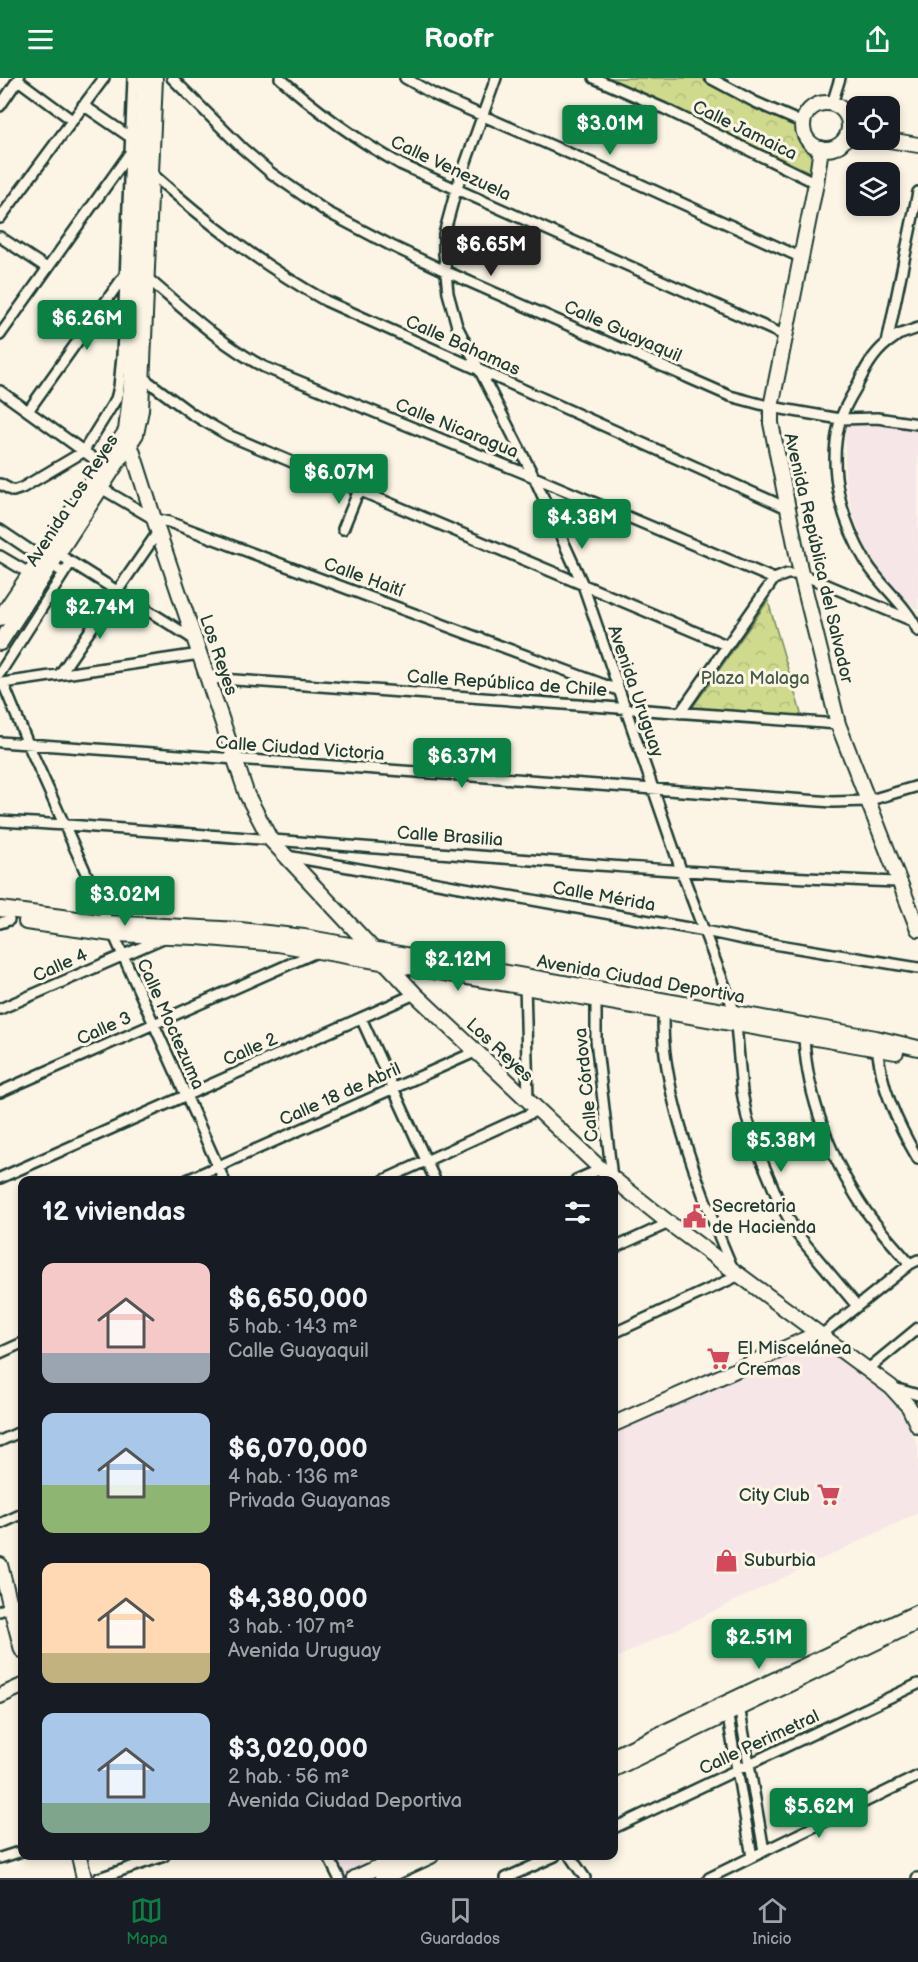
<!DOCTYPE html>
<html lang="es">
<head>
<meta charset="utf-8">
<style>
	body { margin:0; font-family:"Balsamiq Sans",sans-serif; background:#20242c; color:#f1f3f6; height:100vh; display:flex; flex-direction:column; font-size:22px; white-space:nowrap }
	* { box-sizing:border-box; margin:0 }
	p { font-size:20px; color:#9ea1a6 }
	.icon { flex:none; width:33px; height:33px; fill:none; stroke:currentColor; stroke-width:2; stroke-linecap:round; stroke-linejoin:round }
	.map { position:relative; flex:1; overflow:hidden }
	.sheet { position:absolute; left:18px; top:1098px; width:600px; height:684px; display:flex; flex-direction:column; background:#171b24; border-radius:12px; box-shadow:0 3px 9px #0003 }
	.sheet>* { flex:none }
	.controls { position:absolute; left:846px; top:18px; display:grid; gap:12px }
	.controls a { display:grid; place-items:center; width:54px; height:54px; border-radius:12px; background:#171b24; box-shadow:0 3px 9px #0003; font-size:30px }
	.price { position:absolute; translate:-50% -51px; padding:0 14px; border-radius:6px; background:#0b8043; color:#fff; font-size:20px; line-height:39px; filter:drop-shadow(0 2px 3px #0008) }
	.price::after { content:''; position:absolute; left:50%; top:36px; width:18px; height:14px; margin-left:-9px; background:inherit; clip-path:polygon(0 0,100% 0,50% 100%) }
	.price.active { background:#222; color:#fff }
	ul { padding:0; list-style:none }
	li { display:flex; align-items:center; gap:18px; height:150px; padding:0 24px }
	li span { display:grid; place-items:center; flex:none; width:168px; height:120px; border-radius:12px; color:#555 }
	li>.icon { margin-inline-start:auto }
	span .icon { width:72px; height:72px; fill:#fffc; stroke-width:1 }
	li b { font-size:26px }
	h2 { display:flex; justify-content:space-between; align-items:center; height:72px; padding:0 24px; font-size:26px }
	header { display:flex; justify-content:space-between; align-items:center; height:78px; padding:0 24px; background:#0b8043; color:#fff; font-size:27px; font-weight:600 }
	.tabs { display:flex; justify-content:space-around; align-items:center; height:84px; border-top:2px solid #363941; background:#171b24; font-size:16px; color:#9ea1a6 }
	.tabs a { display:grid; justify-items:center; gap:3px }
	.tabs .active { color:#0b8043 }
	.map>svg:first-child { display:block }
</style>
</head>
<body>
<header><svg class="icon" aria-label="menu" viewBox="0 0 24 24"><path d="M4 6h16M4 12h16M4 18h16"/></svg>Roofr<svg class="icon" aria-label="share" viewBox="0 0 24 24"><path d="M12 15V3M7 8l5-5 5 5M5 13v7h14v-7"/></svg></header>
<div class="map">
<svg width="918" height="1800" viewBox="0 0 918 1800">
	<defs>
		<pattern id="forest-crowns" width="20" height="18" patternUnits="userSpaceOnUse" patternTransform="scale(1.5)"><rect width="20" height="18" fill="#cfda8d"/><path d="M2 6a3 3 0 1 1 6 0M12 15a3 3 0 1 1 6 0" fill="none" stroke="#b1bc7a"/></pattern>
	</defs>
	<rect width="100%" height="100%" fill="#fcf5e5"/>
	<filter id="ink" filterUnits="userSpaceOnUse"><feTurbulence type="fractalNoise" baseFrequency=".0167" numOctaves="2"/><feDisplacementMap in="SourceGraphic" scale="12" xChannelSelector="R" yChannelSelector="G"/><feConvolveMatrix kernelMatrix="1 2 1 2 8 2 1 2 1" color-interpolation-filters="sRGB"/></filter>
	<g filter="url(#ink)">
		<path fill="#f6e6e7" d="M 863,345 L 918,353 L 918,532 L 903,521 L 883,500 L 865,467 L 853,437 L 845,400 L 845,358 L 846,350 L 851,346 Z
			M 815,1265 L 871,1304 L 899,1327 L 918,1369 L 918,1435 L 614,1581 L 614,1353 Z
			M 335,1778 L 359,1778 L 364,1788 L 344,1798 Z"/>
		<path fill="url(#forest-crowns)" stroke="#778c60" stroke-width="1.5" d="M 607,0 L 702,0 L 723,13 L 798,48 L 803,65 L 815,77 L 812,95 Z
			M 768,523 L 802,639 L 692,630 Z"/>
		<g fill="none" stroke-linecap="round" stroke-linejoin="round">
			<defs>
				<path id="street" d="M 172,0 L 242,70 L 271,95 L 327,134 L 392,168 L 445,193 L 730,318 L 771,329 L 840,341 L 877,340 L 918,346
					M 280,0 C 318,34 355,61 400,86 L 786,258
					M 405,0 L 435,17 L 635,104 L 802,180
					M 496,0 L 456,112 L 444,156 L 444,175 L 448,215 L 457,248 L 534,399 L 583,507 L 681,792 L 735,935 L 742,1014 L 747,1040 L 759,1076 L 778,1121 L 797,1156 L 857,1228
					M 594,0 L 665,31 L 816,105
					M 710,0 L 755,24 L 803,45
					M 18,2 L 72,42
					M 832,26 L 840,0
					M 83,27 L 133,61
					M 0,28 L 19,0
					M 150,94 C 206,144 260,186 326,223 L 787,430
					M 918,114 L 887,265 C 872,277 864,293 856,310 C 850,320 843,332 840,343 C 827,391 841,442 866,484 C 881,509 906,526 918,553
					M 0,140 L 104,0
					M 0,159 L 47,190
					M 146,199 C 184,231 220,266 264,289 L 534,399 L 774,501
					M 0,257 L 129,76
					M 887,265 L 898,257 L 918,250
					M 142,299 L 192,336 L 228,357 L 726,567
					M 0,313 L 104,388
					M 28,333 L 124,198
					M 0,406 L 13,413 L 22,410 L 83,374 L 116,321 L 119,309 L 122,278 L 133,0
					M 101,410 L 154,441 L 169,444 L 618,612
					M 343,451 L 359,412
					M 0,452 L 64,495
					M 55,474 L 195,562
					M 0,478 L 34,498
					M 0,595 L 71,484
					M 60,596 L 158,454
					M 208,600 L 838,646
					M 0,604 L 3,605 L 200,576
					M 3,605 L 28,666 L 224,1102
					M 680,635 L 774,501 L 787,496 L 801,496 L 913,543
					M 0,664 L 833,724 L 867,723 L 918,708
					M 0,743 C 300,760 598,793 898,804
					M 287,778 L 705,853 L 743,861 L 918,890
					M 0,845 L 9,842
					M 525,905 L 528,1022
					M 596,917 L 596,962 L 612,1100
					M 664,929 C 661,959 666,987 672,1016 C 686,1076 708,1133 732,1189
					M 0,931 L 163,860
					M 361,940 L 435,1102
					M 804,953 C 804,1006 828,1074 856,1118 C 871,1143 891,1164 910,1186
					M 877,966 C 880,1008 897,1045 918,1081
					M 0,1014 L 319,873
					M 0,1100 L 415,916
					M 187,1102 L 475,974
					M 384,1102 L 538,1032
					M 576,1102 L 601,1091
					M 614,1170 L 669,1145
					M 614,1255 L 740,1197
					M 817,1256 L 825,1254 L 910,1186 L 918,1182
					M 0,1275 L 22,1265
					M 867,1292 L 918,1250
					M 894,1310 L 918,1317
					M 0,1363 L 22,1353
					M 0,1446 L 22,1436
					M 0,1533 L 22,1523
					M 739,1628 L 764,1773
					M 727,1633 L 752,1779
					M 614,1750 L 918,1606
					M 328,1778 L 339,1800
					M 570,1778 L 585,1800
					M 0,1780 L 22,1773
					M 99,1800 L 164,1778
					M 506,1800 L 555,1778
					M 709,1800 L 918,1698
					M 917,1800 L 918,1800"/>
				<path id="secondary" d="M803 48a23 23 0 1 1 46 0a23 23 0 1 1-46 0Z
					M 889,62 L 918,67
					M 821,70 L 816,105 L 771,329 L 771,345 L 801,496 L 838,646 L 918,851
					M 126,353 L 154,441 L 247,717 L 270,761 L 415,916 L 601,1091 L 669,1145 L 891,1309 L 909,1329 L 918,1348
					M 0,540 L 126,353 L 131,308 L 144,0
					M 0,565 L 136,356 L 141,332 L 155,0
					M 0,831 L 108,845 L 240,852 L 304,859 L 876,960 L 918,970
					M 26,844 L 113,856 L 197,859 L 278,866 L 896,974
					M 614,1346 L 817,1256
					M 0,1487 L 22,1572
					M 0,1618 L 22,1608
					M 614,1678 L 918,1534
					M 614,1691 L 918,1544
					M 79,1778 L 84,1800
					M 355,1800 L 402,1778
					M 383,1800 L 431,1778"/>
			</defs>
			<use href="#street" stroke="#1f3d34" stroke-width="14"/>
			<use href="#secondary" stroke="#1f3d34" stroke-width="18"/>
			<use href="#street" stroke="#fcf5e5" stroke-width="9"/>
			<use href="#secondary" stroke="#fcf5e5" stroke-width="14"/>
		</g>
	</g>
	<defs>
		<symbol id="civic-bare" viewBox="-9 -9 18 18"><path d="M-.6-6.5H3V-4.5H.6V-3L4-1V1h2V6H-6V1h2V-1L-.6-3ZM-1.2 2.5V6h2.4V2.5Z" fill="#d1495b" stroke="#fcf5e5" stroke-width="2.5" paint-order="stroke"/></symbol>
		<symbol id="supermarket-bare" viewBox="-9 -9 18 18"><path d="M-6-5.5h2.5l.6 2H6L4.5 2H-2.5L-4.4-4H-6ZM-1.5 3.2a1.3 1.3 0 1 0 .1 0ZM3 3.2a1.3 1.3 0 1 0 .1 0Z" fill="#d1495b" stroke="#fcf5e5" stroke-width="2.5" paint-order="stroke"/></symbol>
		<symbol id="shop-bare" viewBox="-9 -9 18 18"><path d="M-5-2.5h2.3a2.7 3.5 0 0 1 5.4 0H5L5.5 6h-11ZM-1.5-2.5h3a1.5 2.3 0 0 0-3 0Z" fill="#d1495b" stroke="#fcf5e5" stroke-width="2.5" paint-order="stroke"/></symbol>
	</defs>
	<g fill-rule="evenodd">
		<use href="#civic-bare" x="678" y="1122" width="33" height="33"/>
		<use href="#supermarket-bare" x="702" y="1264" width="33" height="33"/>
		<use href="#supermarket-bare" x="812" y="1400" width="33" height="33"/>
		<use href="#shop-bare" x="710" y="1466" width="33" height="33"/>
	</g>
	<g text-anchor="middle" stroke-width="6" stroke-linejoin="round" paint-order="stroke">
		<g font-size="18" fill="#1f3d34" stroke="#fcf5e5">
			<text transform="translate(745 52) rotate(26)" y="6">Calle Jamaica</text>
			<text transform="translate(451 90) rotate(25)" y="6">Calle Venezuela</text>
			<text transform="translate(623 253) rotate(24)" y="6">Calle Guayaquil</text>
			<text transform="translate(463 267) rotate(24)" y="6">Calle Bahamas</text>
			<text transform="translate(457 350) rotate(22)" y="6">Calle Nicaragua</text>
			<text transform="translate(72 422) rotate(-57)" y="6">Avenida Los Reyes</text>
			<text transform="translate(819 480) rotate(77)" y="6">Avenida República del Salvador</text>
			<text transform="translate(364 499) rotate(20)" y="6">Calle Haití</text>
			<text transform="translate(219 577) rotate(71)" y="6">Los Reyes</text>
			<text transform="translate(507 605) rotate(4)" y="6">Calle República de Chile</text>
			<text transform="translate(636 613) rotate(71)" y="6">Avenida Uruguay</text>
			<text transform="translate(300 670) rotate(4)" y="6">Calle Ciudad Victoria</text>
			<text transform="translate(450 758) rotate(4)" y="6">Calle Brasilia</text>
			<text transform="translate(604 818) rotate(10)" y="6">Calle Mérida</text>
			<text transform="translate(60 887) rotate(-24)" y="6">Calle 4</text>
			<text transform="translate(641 901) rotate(10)" y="6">Avenida Ciudad Deportiva</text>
			<text transform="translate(171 946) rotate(66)" y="6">Calle Moctezuma</text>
			<text transform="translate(104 950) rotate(-24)" y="6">Calle 3</text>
			<text transform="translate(250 971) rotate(-24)" y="6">Calle 2</text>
			<text transform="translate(500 972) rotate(43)" y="6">Los Reyes</text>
			<text transform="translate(586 1007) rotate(-96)" y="6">Calle Córdova</text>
			<text transform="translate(340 1016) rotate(-24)" y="6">Calle 18 de Abril</text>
			<text transform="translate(759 1664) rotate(-25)" y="6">Calle Perimetral</text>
		</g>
		<g font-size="18" fill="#425c46" stroke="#fcf5e5">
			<text x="755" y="606">Plaza Malaga</text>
		</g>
		<g font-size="18" fill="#1f3d34" stroke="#fcf5e5" text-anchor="start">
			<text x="712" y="1134">Secretaria<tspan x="712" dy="21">de Hacienda</tspan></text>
			<text x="737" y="1276">El Miscelánea<tspan x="737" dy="21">Cremas</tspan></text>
			<text x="810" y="1423" text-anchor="end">City Club</text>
			<text x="744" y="1488">Suburbia</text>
		</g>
	</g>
</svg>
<div class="controls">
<a><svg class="icon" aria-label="locate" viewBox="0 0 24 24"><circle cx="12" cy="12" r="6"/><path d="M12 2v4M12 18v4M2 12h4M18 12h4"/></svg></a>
<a><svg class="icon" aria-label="layers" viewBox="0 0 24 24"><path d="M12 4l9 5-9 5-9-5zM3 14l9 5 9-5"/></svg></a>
</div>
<b class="price" style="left:610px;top:78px">$3.01M</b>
<b class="price active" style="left:491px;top:199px">$6.65M</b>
<b class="price" style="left:87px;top:273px">$6.26M</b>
<b class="price" style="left:339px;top:427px">$6.07M</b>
<b class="price" style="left:582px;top:472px">$4.38M</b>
<b class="price" style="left:100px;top:562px">$2.74M</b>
<b class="price" style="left:462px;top:711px">$6.37M</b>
<b class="price" style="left:125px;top:849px">$3.02M</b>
<b class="price" style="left:458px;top:914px">$2.12M</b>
<b class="price" style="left:781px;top:1095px">$5.38M</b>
<b class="price" style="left:759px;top:1592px">$2.51M</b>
<b class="price" style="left:819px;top:1761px">$5.62M</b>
<section class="sheet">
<h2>12 viviendas<svg class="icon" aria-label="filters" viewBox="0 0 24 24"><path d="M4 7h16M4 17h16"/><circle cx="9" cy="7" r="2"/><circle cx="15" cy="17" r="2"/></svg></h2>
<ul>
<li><span style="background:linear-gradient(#f6c9c9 75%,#9aa5b1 0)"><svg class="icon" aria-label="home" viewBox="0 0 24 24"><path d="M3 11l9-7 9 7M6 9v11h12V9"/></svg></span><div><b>$6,650,000</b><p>5 hab. · 143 m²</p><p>Calle Guayaquil</p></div></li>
<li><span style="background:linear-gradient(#a9c7e8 60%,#8fb573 0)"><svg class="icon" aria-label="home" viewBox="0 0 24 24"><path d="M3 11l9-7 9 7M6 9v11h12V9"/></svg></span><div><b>$6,070,000</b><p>4 hab. · 136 m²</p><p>Privada Guayanas</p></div></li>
<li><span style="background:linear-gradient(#ffd9b3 75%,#c2b280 0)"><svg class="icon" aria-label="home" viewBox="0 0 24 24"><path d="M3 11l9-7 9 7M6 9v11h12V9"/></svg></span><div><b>$4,380,000</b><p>3 hab. · 107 m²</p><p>Avenida Uruguay</p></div></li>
<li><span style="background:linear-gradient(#a9c7e8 75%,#7fa58c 0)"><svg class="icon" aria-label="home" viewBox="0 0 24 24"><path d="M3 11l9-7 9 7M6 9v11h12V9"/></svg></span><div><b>$3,020,000</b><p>2 hab. · 56 m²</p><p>Avenida Ciudad Deportiva</p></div></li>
</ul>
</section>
</div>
<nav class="tabs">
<a class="active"><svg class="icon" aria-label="map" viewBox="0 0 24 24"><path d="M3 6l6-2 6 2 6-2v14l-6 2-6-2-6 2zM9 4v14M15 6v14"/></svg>Mapa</a>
<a><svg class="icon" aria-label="saved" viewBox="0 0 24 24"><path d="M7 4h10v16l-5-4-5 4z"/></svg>Guardados</a>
<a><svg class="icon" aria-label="home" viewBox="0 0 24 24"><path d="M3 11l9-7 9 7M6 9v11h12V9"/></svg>Inicio</a>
</nav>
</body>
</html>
